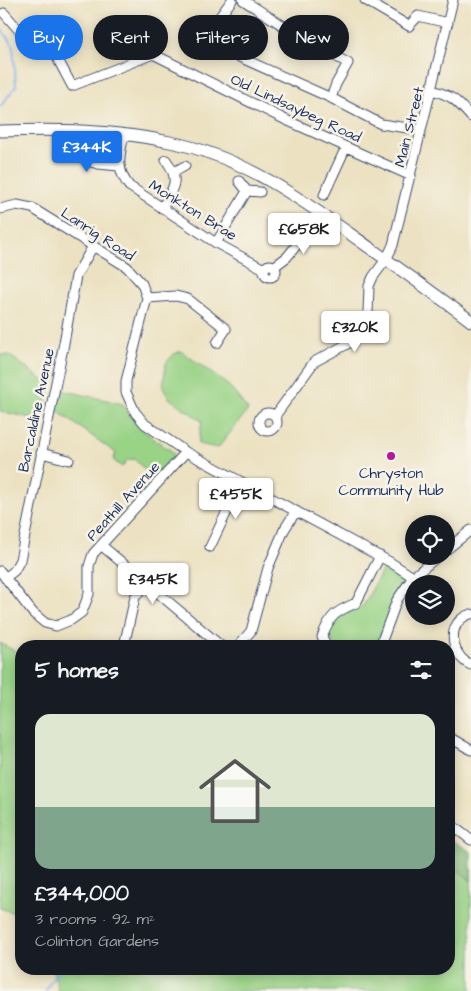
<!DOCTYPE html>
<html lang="en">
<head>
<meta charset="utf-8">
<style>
	body { margin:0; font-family:"Architects Daughter",sans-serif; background:#242831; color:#f1f3f6; height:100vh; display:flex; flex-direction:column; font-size:19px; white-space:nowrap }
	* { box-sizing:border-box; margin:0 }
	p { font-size:16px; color:#9ea1a6 }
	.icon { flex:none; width:28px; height:28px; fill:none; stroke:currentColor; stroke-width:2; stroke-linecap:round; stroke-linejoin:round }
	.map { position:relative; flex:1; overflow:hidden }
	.sheet { position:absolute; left:15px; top:640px; width:440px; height:335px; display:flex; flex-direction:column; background:#171b24; border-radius:20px; box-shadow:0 2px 12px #0003 }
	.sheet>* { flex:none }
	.banner { position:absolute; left:15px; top:15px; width:441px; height:45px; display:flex; gap:10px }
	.controls { position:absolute; left:405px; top:515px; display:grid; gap:10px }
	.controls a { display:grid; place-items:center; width:50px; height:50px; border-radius:50%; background:#171b24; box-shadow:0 2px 12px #0003; font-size:25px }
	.price { position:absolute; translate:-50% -42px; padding:0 11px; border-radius:5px; background:#fff; color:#222; font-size:16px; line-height:32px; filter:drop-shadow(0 1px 2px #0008) }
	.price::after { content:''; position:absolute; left:50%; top:30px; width:15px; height:11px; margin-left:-8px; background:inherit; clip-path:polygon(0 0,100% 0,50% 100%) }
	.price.selected { background:#1a73e8; color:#fff }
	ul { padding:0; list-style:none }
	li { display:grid; align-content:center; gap:10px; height:265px; padding:0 20px }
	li+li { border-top:1px solid #363941 }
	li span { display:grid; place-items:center; height:155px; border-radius:15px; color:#555 }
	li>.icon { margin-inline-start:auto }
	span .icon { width:90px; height:90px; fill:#fffc; stroke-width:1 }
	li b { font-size:21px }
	h2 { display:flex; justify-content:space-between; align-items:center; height:60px; padding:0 20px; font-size:21px }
	.tag { padding:0 18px; border-radius:22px; background:#171b24; box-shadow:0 2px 12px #0003; font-size:18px; line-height:45px }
	.tag.selected { background:#1a73e8; color:#fff }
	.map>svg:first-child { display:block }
</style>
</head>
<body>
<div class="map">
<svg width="471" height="991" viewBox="0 0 471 991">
	<rect width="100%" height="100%" fill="#f7f3e8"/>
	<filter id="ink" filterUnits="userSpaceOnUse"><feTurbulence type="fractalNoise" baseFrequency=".02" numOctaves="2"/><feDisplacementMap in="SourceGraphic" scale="10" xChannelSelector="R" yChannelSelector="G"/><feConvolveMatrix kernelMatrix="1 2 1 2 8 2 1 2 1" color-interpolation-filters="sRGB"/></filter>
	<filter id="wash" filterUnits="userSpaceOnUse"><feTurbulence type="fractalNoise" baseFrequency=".0096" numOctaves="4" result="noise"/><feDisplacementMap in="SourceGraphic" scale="20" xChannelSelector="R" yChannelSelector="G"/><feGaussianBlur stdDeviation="1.12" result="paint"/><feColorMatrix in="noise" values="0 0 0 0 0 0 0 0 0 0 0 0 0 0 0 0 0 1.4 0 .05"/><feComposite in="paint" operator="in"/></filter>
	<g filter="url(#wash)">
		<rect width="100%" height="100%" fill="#ece2c2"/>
		<path fill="#99d386" stroke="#5a8172" d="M 181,351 L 229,386 L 248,410 L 218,448 L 198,444 L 202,421 L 170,399 L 163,387 L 166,363 L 174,354 Z
			M 0,355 L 9,355 L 49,385 L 43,421 L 0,411 Z
			M 62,390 L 123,404 C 133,426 152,438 172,451 L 174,455 L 172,461 L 155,479 L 134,459 L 127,460 L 122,467 L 113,460 L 116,453 L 57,411 Z
			M 388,566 L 398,572 L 404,579 L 393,601 L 378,646 L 336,646 L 327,635 L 337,618 L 363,606 L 384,567 Z
			M 0,643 L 17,652 L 19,648 L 21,648 L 21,920 L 14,913 L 0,908 Z
			M 449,850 L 471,868 L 471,991 L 57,991 L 58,987 L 52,969 L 449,969 Z"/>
		<path fill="#7ab573" stroke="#4a7268" d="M 449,838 L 471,852 L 471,881 L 454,867 L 449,868 Z"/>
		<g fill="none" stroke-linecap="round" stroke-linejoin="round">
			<path stroke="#80b1ec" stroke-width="2" d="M 0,27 L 13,45 L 16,86 L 0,107
				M 46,991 L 54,976 L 62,969"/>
		</g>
	</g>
	<g filter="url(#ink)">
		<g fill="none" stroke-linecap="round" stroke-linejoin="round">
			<defs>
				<path id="minor" d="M 232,0 L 207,34 L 207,41 L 213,49 L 237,56 L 331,98
					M 243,0 L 310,43 L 348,63 L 336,84 L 331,98 L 381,124 L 421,130
					M 365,0 L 409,26 L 418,16 L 448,23
					M 4,13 L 24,36 L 54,52 L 72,86 L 153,54 L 286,120 L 411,176
					M 432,90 C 453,96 457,101 471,117
					M 124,134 C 120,155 115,168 129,186 L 216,243 L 264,269
					M 68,147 L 91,162 L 98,164 L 119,166
					M 174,172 L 185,166
					M 247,191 L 260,192
					M 324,195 L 346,147
					M 162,208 C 173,189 181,180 166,160
					M 0,209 L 17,205 L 32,208 L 127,267 L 142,284 L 147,298 L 126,381 L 126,392 L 135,412 L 145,424 L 186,452 L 390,562 L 413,577
					M 216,243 L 247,191 L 239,181
					M264 271a6 6 0 1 1 12 0a6 6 0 1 1-12 0Z
					M 275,266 L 287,257 L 313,225
					M 147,298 L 176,296 L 188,299 L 226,329 L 217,343
					M259 422a9 9 0 1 1 18 0a9 9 0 1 1-18 0Z
					M 275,416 L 314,362 L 351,342 L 365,329 L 368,313 L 369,286 L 373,277 L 387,258 L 393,245 L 453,0
					M 41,453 L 69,460
					M 101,545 L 221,646
					M 210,547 L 241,482
					M 446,550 L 471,530
					M 0,571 L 33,613 L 45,623 L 56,626 L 71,620 L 82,612 L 89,594 L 89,566 L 93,554 L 186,452
					M 5,578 L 14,571 L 20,560 L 64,343 L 76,276 L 93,246
					M 471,614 C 445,621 450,656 471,665
					M 124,646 L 135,597 L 147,584
					M 238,646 L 251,631 L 268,568 L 284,530 L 296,511
					M 326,646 L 322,637 C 330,615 335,612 356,603 L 380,556
					M 380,646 L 397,600 L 413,577 L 438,556
					M 449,737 L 471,750
					M 449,823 L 471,840"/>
				<path id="major" d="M 0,131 C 57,129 114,130 170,142 C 246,157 308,204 370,248 C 404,272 438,296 471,321"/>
			</defs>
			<use href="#minor" stroke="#3a4a6d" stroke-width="11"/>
			<use href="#major" stroke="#3a4a6d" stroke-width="13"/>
			<use href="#minor" stroke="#fff" stroke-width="9"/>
			<use href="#major" stroke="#fff" stroke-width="11"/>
		</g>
	</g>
	<circle fill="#b5179e" stroke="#f7f3e8" stroke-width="2" cx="391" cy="456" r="5"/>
	<g text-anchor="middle" stroke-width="5" stroke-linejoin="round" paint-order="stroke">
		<g font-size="15" fill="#1b2f5e" stroke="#f7f3e8">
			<text transform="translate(296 108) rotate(25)" y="5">Old Lindsaybeg Road</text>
			<text transform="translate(409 127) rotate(-76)" y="5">Main Street</text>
			<text transform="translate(193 210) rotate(32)" y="5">Monkton Brae</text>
			<text transform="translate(98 234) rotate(33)" y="5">Lanrig Road</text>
			<text transform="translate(36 410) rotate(-78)" y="5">Barcaldine Avenue</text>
			<text transform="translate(123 501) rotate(-48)" y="5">Peathill Avenue</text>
		</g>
		<g font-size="15" fill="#1b2f5e" stroke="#f7f3e8">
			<text x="391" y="478">Chryston<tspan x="391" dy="17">Community Hub</tspan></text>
		</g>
	</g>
</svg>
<div class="controls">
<a><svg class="icon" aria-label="locate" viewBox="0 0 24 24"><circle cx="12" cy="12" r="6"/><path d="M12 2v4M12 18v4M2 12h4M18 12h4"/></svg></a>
<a><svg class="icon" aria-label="layers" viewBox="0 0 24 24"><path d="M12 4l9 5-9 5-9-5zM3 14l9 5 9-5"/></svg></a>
</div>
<b class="price selected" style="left:87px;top:173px">£344K</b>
<b class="price" style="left:304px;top:255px">£658K</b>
<b class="price" style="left:355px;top:353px">£320K</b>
<b class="price" style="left:236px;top:520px">£455K</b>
<b class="price" style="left:153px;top:605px">£345K</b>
<div class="banner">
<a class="tag selected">Buy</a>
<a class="tag">Rent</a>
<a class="tag">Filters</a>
<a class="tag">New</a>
</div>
<section class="sheet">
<h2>5 homes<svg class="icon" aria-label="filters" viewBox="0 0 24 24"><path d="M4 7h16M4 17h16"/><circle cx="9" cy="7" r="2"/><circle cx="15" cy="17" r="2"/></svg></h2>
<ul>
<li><span style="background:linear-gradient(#dfe7d0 60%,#7fa58c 0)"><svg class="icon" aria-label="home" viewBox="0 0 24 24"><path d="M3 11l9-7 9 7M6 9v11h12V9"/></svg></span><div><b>£344,000</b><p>3 rooms · 92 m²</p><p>Colinton Gardens</p></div></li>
</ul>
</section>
</div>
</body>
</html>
